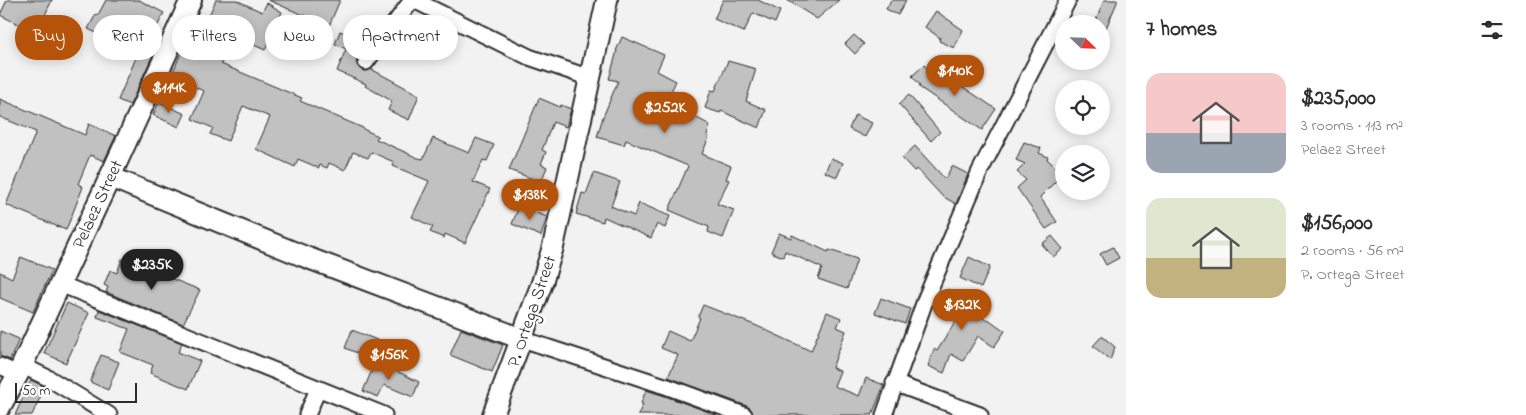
<!DOCTYPE html>
<html lang="en">
<head>
<meta charset="utf-8">
<style>
	body { margin:0; font-family:"Indie Flower",sans-serif; background:#f7f7f7; color:#2b2b33; height:100vh; display:flex; flex-direction:column; font-size:19px; white-space:nowrap }
	* { box-sizing:border-box; margin:0 }
	p { font-size:16px; color:#7c7c81 }
	.icon { flex:none; width:28px; height:28px; fill:none; stroke:currentColor; stroke-width:2; stroke-linecap:round; stroke-linejoin:round }
	.map { position:relative; flex:1; overflow:hidden }
	.drawer { display:flex; flex-direction:column; background:#fff; width:400px }
	.drawer>* { flex:none }
	.hud { position:absolute; left:15px; top:15px; width:475px; height:45px; display:flex; gap:10px }
	.needle { width:32px; rotate:113deg }
	.buttons { position:absolute; left:1055px; top:15px; display:grid; gap:10px }
	.buttons a { display:grid; place-items:center; width:55px; height:55px; border-radius:50%; background:#fff; box-shadow:0 2px 12px #0003; font-size:25px }
	.scale { position:absolute; left:15px; bottom:12px; width:122px; box-sizing:border-box; padding-left:5px; border:2px solid #2b2b2b; border-top:0; font-size:14px; line-height:18px; white-space:nowrap; color:#2b2b2b; -webkit-text-stroke:4px #fff; paint-order:stroke }
	.price { position:absolute; translate:-50% -42px; padding:0 11px; border-radius:18px; background:#b45309; color:#fff; font-size:16px; line-height:32px; filter:drop-shadow(0 1px 2px #0008) }
	.price::after { content:''; position:absolute; left:50%; top:30px; width:15px; height:11px; margin-left:-8px; background:inherit; clip-path:polygon(0 0,100% 0,50% 100%) }
	.price.active { background:#222; color:#fff }
	ul { padding:0; list-style:none }
	li { display:flex; align-items:center; gap:15px; height:125px; padding:0 20px }
	li span { display:grid; place-items:center; flex:none; width:140px; height:100px; border-radius:15px; color:#555 }
	li>.icon { margin-inline-start:auto }
	span .icon { width:60px; height:60px; fill:#fffc; stroke-width:1 }
	li b { font-size:21px }
	h2 { display:flex; justify-content:space-between; align-items:center; height:60px; padding:0 20px; font-size:21px }
	.pill { padding:0 18px; border-radius:22px; background:#fff; box-shadow:0 2px 12px #0003; font-size:18px; line-height:45px }
	.pill.active { background:#b45309; color:#fff }
	main { display:flex; flex:1; min-height:0 }
	.map>svg:first-child { display:block }
</style>
</head>
<body>
<main>
<div class="map">
<svg width="1126" height="415" viewBox="0 0 1126 415">
	<rect width="100%" height="100%" fill="#f2f2f2"/>
	<filter id="ink" filterUnits="userSpaceOnUse"><feTurbulence type="fractalNoise" baseFrequency=".02" numOctaves="2"/><feDisplacementMap in="SourceGraphic" scale="10" xChannelSelector="R" yChannelSelector="G"/><feConvolveMatrix kernelMatrix="1 2 1 2 8 2 1 2 1" color-interpolation-filters="sRGB"/></filter>
	<g filter="url(#ink)">
		<path fill="#c1c1c1" stroke="#2b2b2b" d="M 7,0 L 52,0 L 34,38 L 18,30 L 20,25 L 0,15 Z
			M 106,0 L 139,0 L 164,13 L 148,45 L 156,48 L 130,105 L 118,100 L 138,53 L 88,29 L 96,14 L 98,15 Z
			M 216,0 L 236,0 L 262,12 L 267,3 L 282,12 L 265,50 L 234,36 L 221,64 L 302,98 L 300,101 L 363,128 L 363,129 L 378,136 L 376,139 L 418,158 L 423,159 L 433,138 L 469,153 L 476,138 L 494,145 L 487,161 L 483,160 L 473,182 L 490,189 L 465,243 L 445,234 L 444,238 L 430,232 L 433,227 L 412,217 L 429,181 L 393,166 L 394,162 L 371,152 L 368,158 L 353,152 L 345,170 L 329,163 L 327,168 L 320,165 L 319,168 L 298,159 L 295,167 L 256,149 L 270,117 L 243,106 L 228,141 L 210,134 L 213,128 L 192,119 L 204,91 L 171,77 L 183,48 L 192,52 Z
			M 268,0 L 340,0 L 329,26 Z
			M 723,0 L 758,0 L 780,11 L 775,23 L 753,13 L 744,32 L 714,19 Z
			M 787,0 L 839,0 L 817,19 Z
			M 891,0 L 906,0 L 898,15 L 886,9 Z
			M 1104,0 L 1118,0 L 1106,28 L 1101,25 L 1101,24 L 1095,23 Z
			M 936,11 L 963,30 L 954,48 L 939,41 L 940,38 L 925,27 Z
			M 340,31 L 364,41 L 356,58 L 357,65 L 360,69 L 365,71 L 371,69 L 419,95 L 409,120 L 388,110 L 392,101 L 365,86 L 366,84 L 337,71 L 346,49 L 335,44 Z
			M 854,35 L 864,44 L 855,54 L 845,44 Z
			M 622,37 L 664,55 L 657,71 L 676,81 L 665,104 L 684,111 L 710,125 L 707,136 L 709,137 L 702,154 L 731,166 L 726,179 L 729,180 L 717,204 L 734,210 L 723,238 L 708,232 L 709,227 L 669,210 L 688,166 L 626,140 L 624,145 L 597,137 L 603,117 L 618,81 L 609,79 L 617,51 L 616,51 Z
			M 728,61 L 756,69 L 746,101 L 766,110 L 759,128 L 721,111 L 720,113 L 705,108 L 711,90 L 715,91 Z
			M 924,65 L 932,73 L 937,68 L 954,87 L 957,83 L 996,109 L 982,130 L 919,87 L 920,85 L 912,76 Z
			M 909,95 L 940,132 L 931,141 L 899,104 Z
			M 539,98 L 560,107 L 561,105 L 571,109 L 566,127 L 553,122 L 542,150 L 546,152 L 541,164 L 547,167 L 541,182 L 509,170 Z
			M 0,99 L 85,135 L 89,124 L 116,136 L 104,161 L 90,155 L 78,184 L 83,187 L 66,230 L 6,205 L 36,132 L 0,117 Z
			M 159,102 L 185,114 L 179,127 L 153,115 Z
			M 855,115 L 872,123 L 865,137 L 849,129 Z
			M 1024,142 L 1041,148 L 1039,153 L 1048,157 L 1047,159 L 1063,174 L 1040,197 L 1057,222 L 1046,229 L 1017,188 L 1026,180 L 1017,172 L 1025,164 L 1016,160 Z
			M 915,146 L 945,179 L 952,166 L 968,174 L 956,204 L 942,196 L 917,169 L 914,171 L 902,158 Z
			M 831,158 L 843,163 L 837,177 L 825,172 Z
			M 594,173 L 620,182 L 611,206 L 634,216 L 639,203 L 670,216 L 665,228 L 657,224 L 651,238 L 604,217 L 603,222 L 576,214 L 582,193 L 586,194 Z
			M 519,206 L 547,217 L 541,236 L 512,224 Z
			M 779,233 L 791,238 L 792,235 L 828,252 L 829,250 L 857,259 L 847,289 L 818,279 L 822,268 L 785,251 L 783,257 L 771,252 Z
			M 1052,236 L 1063,249 L 1053,257 L 1042,244 Z
			M 1113,247 L 1119,258 L 1106,265 L 1100,254 Z
			M 21,257 L 52,270 L 33,312 L 0,298 L 0,272 L 12,278 Z
			M 969,257 L 990,267 L 981,288 L 960,278 Z
			M 122,259 L 200,290 L 183,324 L 106,292 L 108,287 L 104,285 L 110,270 L 117,273 Z
			M 948,289 L 987,321 L 988,319 L 1005,331 L 994,347 L 978,336 L 963,361 L 951,354 L 944,373 L 928,366 L 934,349 L 937,351 L 956,321 L 935,304 Z
			M 881,298 L 910,309 L 905,324 L 875,313 Z
			M 67,303 L 89,313 L 66,363 L 44,353 Z
			M 703,305 L 757,326 L 811,351 L 827,312 L 841,318 L 837,327 L 846,331 L 832,368 L 840,371 L 834,386 L 859,396 L 866,378 L 884,385 L 872,415 L 753,415 L 751,409 L 747,406 L 668,377 L 678,355 L 661,348 L 668,331 L 690,341 L 700,318 L 698,317 Z
			M 99,310 L 182,343 L 178,352 L 200,361 L 188,389 L 150,373 L 153,365 L 120,352 L 129,329 L 97,317 Z
			M 461,329 L 503,345 L 492,372 L 450,355 Z
			M 352,330 L 377,340 L 369,358 L 345,348 Z
			M 0,331 L 19,339 L 10,360 L 0,356 Z
			M 1102,336 L 1115,347 L 1110,360 L 1093,346 Z
			M 101,355 L 119,362 L 108,390 L 90,382 Z
			M 376,361 L 419,382 L 413,397 L 384,385 L 378,397 L 363,391 Z
			M 31,380 L 45,387 L 32,415 L 15,415 Z
			M 646,390 L 665,396 L 717,415 L 638,415 L 643,404 L 641,403 Z"/>
		<g fill="none" stroke-linecap="round" stroke-linejoin="round">
			<defs>
				<path id="street" d="M 414,0 L 529,57 L 590,78
					M 366,62 L 412,0
					M 60,284 L 384,415
					M 522,339 L 668,387 L 744,415
					M 21,365 L 50,379 L 109,415
					M 0,366 L 18,374
					M 894,383 L 980,415
					M 307,415 L 318,389
					M 884,415 L 926,298 L 980,171 L 1068,0"/>
				<path id="secondary" d="M 110,177 L 303,256 L 522,339
					M 0,407 L 18,374 L 110,177 L 191,0
					M 493,415 L 542,283 L 553,247 L 607,0"/>
			</defs>
			<use href="#street" stroke="#2b2b2b" stroke-width="19"/>
			<use href="#secondary" stroke="#2b2b2b" stroke-width="24"/>
			<use href="#street" stroke="#fff" stroke-width="15"/>
			<use href="#secondary" stroke="#fff" stroke-width="20"/>
		</g>
	</g>
	<g text-anchor="middle" stroke-width="4.5" stroke-linejoin="round" paint-order="stroke">
		<g font-size="18" fill="#2b2b2b" stroke="#fff">
			<text transform="translate(97 204) rotate(-65)" y="6">Pelaez Street</text>
			<text transform="translate(531 311) rotate(-71)" y="6">P. Ortega Street</text>
		</g>
	</g>
</svg>
<div class="buttons">
<a><svg class="needle" viewBox="-14 -14 28 28"><path d="M0-13l5 13h-10z" fill="#e53935"/><path d="M0 13l5-13h-10z" fill="#7c7c81"/></svg></a>
<a><svg class="icon" aria-label="locate" viewBox="0 0 24 24"><circle cx="12" cy="12" r="6"/><path d="M12 2v4M12 18v4M2 12h4M18 12h4"/></svg></a>
<a><svg class="icon" aria-label="layers" viewBox="0 0 24 24"><path d="M12 4l9 5-9 5-9-5zM3 14l9 5 9-5"/></svg></a>
</div>
<div class="scale">50 m</div>
<b class="price" style="left:955px;top:97px">$140K</b>
<b class="price" style="left:169px;top:114px">$114K</b>
<b class="price" style="left:665px;top:134px">$252K</b>
<b class="price" style="left:530px;top:221px">$138K</b>
<b class="price active" style="left:152px;top:291px">$235K</b>
<b class="price" style="left:962px;top:331px">$132K</b>
<b class="price" style="left:389px;top:381px">$156K</b>
<div class="hud">
<a class="pill active">Buy</a>
<a class="pill">Rent</a>
<a class="pill">Filters</a>
<a class="pill">New</a>
<a class="pill">Apartment</a>
</div>
</div>
<section class="drawer">
<h2>7 homes<svg class="icon" aria-label="filters" viewBox="0 0 24 24"><path d="M4 7h16M4 17h16"/><circle cx="9" cy="7" r="2"/><circle cx="15" cy="17" r="2"/></svg></h2>
<ul>
<li><span style="background:linear-gradient(#f6c9c9 60%,#9aa5b1 0)"><svg class="icon" aria-label="home" viewBox="0 0 24 24"><path d="M3 11l9-7 9 7M6 9v11h12V9"/></svg></span><div><b>$235,000</b><p>3 rooms · 113 m²</p><p>Pelaez Street</p></div></li>
<li><span style="background:linear-gradient(#dfe7d0 60%,#c2b280 0)"><svg class="icon" aria-label="home" viewBox="0 0 24 24"><path d="M3 11l9-7 9 7M6 9v11h12V9"/></svg></span><div><b>$156,000</b><p>2 rooms · 56 m²</p><p>P. Ortega Street</p></div></li>
</ul>
</section>
</main>
</body>
</html>
